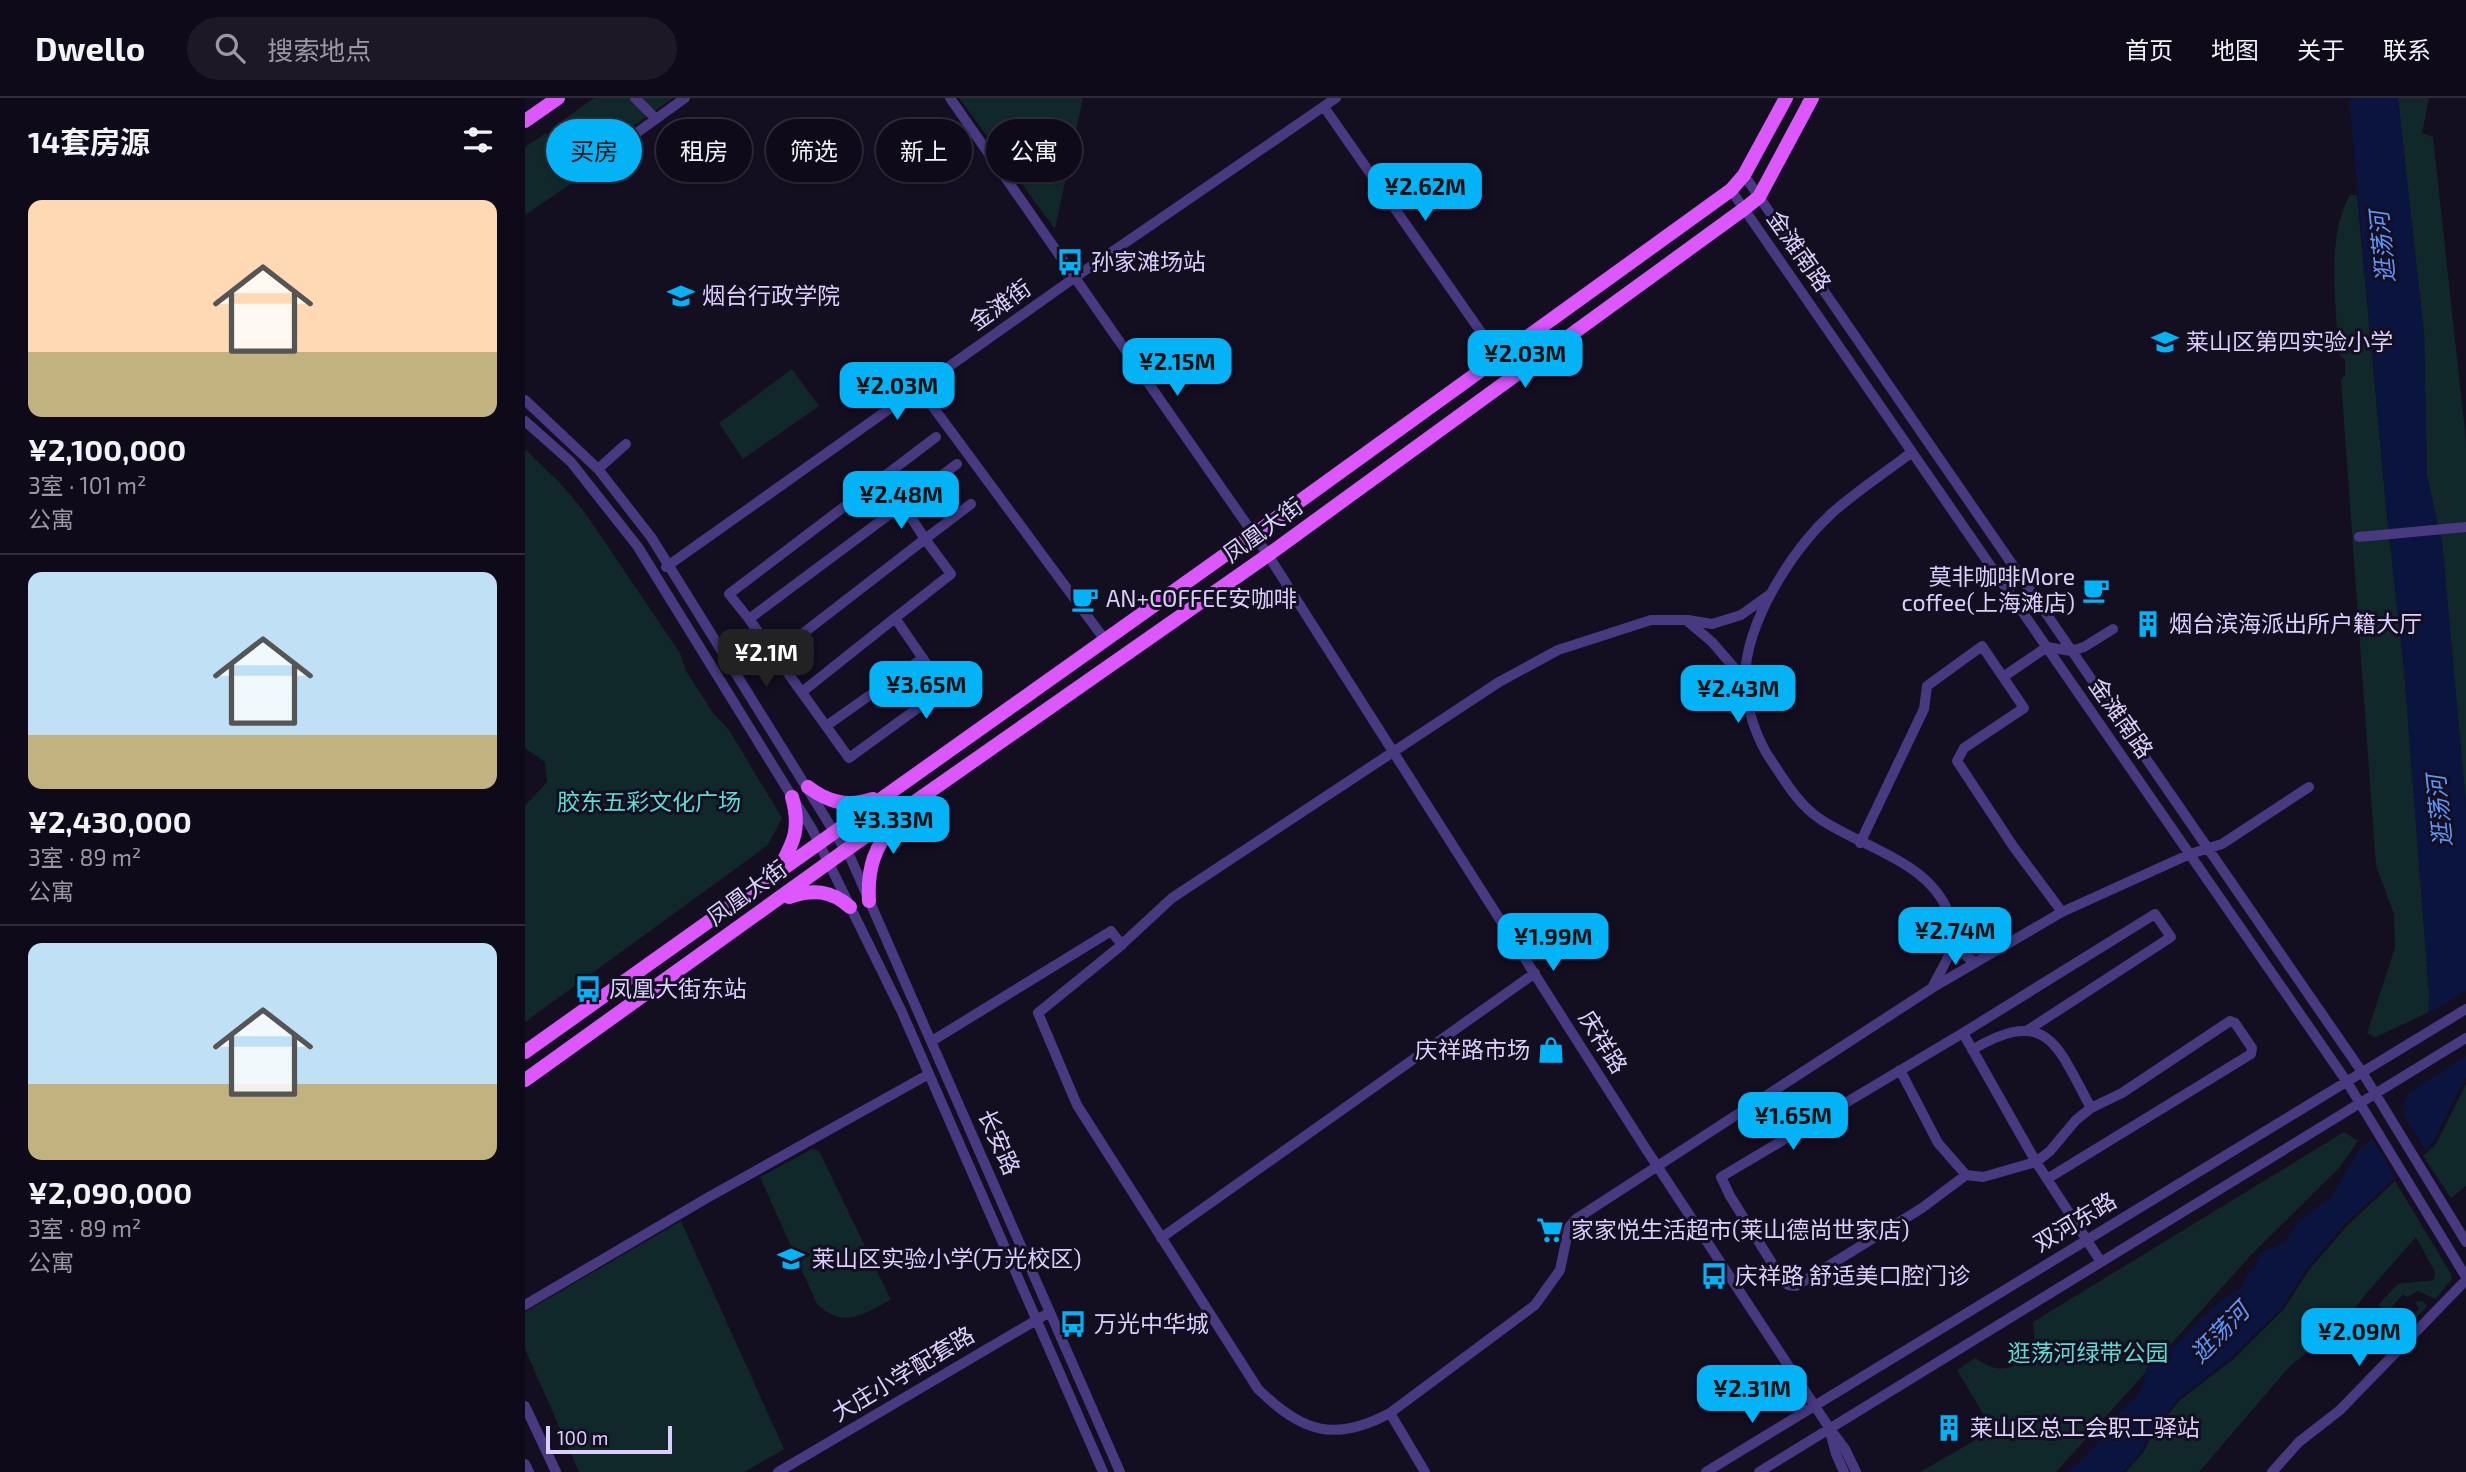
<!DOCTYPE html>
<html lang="zh">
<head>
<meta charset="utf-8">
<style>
	body { margin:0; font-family:"Exo 2","Noto Sans SC",sans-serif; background:#1d1826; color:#f1f3f6; height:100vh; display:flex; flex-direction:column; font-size:26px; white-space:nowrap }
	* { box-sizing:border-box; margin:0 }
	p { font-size:23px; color:#9b9aa2 }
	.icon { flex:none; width:38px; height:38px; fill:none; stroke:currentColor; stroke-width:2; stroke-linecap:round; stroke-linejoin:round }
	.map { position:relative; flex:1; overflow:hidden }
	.panel { display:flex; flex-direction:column; background:#0f0a19; width:525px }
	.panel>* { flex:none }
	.hud { position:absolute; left:21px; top:21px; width:665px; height:63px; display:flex; gap:14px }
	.scale { position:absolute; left:21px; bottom:18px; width:126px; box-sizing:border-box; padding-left:7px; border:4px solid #dccffe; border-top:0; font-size:19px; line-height:24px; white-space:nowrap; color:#dccffe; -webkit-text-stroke:5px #140e21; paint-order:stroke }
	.price { position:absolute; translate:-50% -60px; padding:0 16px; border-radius:14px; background:#03b3f6; color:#111; font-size:23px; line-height:46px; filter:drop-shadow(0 2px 4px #0008) }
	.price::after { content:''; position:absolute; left:50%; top:42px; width:21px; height:16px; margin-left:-10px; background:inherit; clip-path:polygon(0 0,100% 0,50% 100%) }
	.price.on { background:#222; color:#fff }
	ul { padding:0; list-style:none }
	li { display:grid; align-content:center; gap:14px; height:371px; padding:0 28px }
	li+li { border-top:2px solid #2f2b38 }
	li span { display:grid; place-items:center; height:217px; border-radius:14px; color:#555 }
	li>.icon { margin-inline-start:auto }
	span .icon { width:126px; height:126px; fill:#fffc; stroke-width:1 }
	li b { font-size:30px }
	h2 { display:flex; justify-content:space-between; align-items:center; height:84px; padding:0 28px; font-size:30px }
	.tag { padding:0 24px; border-radius:32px; background:#0f0a19; box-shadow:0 2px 5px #0004,0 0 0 2px #2f2b38; font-size:24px; line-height:63px }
	.tag.on { background:#03b3f6; color:#111 }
	header { display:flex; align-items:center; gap:42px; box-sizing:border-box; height:98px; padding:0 35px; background:#0f0a19; border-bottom:2px solid #2f2b38 }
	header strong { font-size:33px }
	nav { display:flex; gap:38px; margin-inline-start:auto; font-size:24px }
	.search { width:490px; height:63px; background:#1d1826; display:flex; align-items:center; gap:18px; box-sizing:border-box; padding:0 24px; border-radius:38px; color:#9b9aa2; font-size:26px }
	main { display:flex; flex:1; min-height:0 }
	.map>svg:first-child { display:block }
</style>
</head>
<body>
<header>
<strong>Dwello</strong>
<div class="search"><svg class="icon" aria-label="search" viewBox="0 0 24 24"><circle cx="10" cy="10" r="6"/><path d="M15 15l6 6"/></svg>搜索地点</div>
<nav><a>首页</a><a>地图</a><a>关于</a><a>联系</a></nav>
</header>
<main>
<section class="panel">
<h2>14套房源<svg class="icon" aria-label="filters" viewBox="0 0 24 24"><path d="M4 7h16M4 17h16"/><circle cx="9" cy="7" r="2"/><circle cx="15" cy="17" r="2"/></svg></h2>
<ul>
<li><span style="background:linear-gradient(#ffd9b3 70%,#c2b280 0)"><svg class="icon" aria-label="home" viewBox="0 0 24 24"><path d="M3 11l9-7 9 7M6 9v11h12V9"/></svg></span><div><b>¥2,100,000</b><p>3室 · 101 m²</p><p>公寓</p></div></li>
<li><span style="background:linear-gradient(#bfe0f5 75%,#c2b280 0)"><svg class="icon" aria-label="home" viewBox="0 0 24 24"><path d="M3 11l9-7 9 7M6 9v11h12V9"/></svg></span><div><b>¥2,430,000</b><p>3室 · 89 m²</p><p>公寓</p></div></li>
<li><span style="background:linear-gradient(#bfe0f5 65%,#c2b280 0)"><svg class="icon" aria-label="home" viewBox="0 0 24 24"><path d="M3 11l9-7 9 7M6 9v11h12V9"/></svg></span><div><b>¥2,090,000</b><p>3室 · 89 m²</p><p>公寓</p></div></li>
</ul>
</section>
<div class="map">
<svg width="1941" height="1374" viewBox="0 0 1941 1374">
	<rect width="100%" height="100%" fill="#140e21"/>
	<path fill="#11282b" d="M 69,0 L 148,0 L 69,56 L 41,20 Z
		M 434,0 L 558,0 L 530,131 Z
		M 1873,0 L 1904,0 L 1897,35 L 1908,39 L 1941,343 L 1941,707 L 1917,445 L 1902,378 L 1899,236 Z
		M 21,35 L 53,81 L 0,117 L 0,49 Z
		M 1825,97 L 1832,97 L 1861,408 L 1879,571 L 1904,894 L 1904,914 L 1851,939 L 1842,935 L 1870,850 L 1869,816 L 1851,768 L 1816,282 L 1820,277 L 1820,262 L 1813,255 C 1812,206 1800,141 1825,97 Z
		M 267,271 L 294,308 L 218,361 L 194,325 Z
		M 0,351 L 35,385 L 58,412 L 155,555 L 161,573 L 188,615 L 204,632 L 257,720 L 243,747 L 0,924 L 0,708 L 22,684 L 20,664 L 0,650 Z
		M 1941,986 L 1941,1088 L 1926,1100 L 1898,1058 L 1911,1046 Z
		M 1819,1034 L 1833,1043 L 1813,1071 L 1727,1156 L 1531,1374 L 1395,1374 L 1468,1332 L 1432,1272 L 1450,1260 C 1457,1264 1464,1269 1471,1270 C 1488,1274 1507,1258 1509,1242 C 1510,1236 1508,1230 1508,1224 Z
		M 287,1051 L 294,1053 L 366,1202 C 336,1216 320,1232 292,1206 L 235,1079 Z
		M 1870,1083 L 1926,1176 L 1927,1181 L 1910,1201 L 1893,1193 L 1882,1199 L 1878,1196 L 1860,1217 C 1859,1228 1862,1233 1872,1235 L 1894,1211 L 1890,1204 L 1897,1203 L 1902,1208 L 1864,1250 L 1843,1229 L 1858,1211 L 1853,1207 L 1873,1186 L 1909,1182 L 1910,1174 L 1891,1139 L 1840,1197 L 1818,1226 L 1765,1268 L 1674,1374 L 1601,1374 L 1620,1352 L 1626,1337 L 1654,1303 L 1710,1260 L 1759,1211 L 1784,1172 L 1822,1128 Z
		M 156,1123 L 259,1351 L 219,1374 L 54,1374 L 0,1251 L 0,1214 Z"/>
	<path fill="#0a143e" d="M 1824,0 L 1873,0 L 1899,236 L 1902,378 L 1917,445 L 1941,707 L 1941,979 L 1908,1044 L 1821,1125 L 1782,1170 L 1757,1210 L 1722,1244 L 1708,1258 L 1653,1301 L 1624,1337 L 1615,1356 L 1598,1374 L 1540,1374 L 1555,1364 L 1577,1341 L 1595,1314 L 1613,1297 L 1620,1282 L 1621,1270 L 1635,1263 L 1673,1224 L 1695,1203 L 1717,1189 C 1722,1171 1732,1172 1736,1155 L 1760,1144 L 1774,1123 L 1806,1099 L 1832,1055 L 1875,1012 L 1897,971 L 1902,949 L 1904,894 L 1879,571 L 1861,408 Z"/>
	<path fill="#140e21" d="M 1941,893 L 1941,958 L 1883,995 L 1878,1005 L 1879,1018 L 1901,1053 L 1871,1081 L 1846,1039 L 1878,1005 L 1877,1001 L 1894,970 L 1899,949 L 1900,918 Z"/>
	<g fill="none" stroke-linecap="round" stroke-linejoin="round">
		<path stroke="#483980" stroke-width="10" d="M 110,0 L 131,21
			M 425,0 L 743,457 L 1119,1048 L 1305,1331 L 1320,1351 L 1331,1374
			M 799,9 L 974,260
			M 63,70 L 160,0
			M 1219,77 L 1837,974 L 1941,1144
			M 1206,92 L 1822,984 L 1941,1179
			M 394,290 L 580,542
			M 0,302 L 73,371 L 126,439 L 326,761 L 595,1374
			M 0,323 L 46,364 L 113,449 L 287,731 L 376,912 L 578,1374
			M 411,339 L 204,496 L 224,521 L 432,366
			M 1387,354 C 1361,374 1332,393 1307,415 C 1266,453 1221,524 1220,580 C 1219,606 1233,645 1248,665 C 1261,685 1275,708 1295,721 C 1338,750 1404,763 1424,816 C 1427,824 1430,834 1429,842 C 1427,856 1413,877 1407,890
			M 73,371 L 101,346
			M 1834,439 L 1941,429
			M 141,469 L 549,180 L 811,0
			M 224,521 L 324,660 L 419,591 L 370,520 L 426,476 L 400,441 L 446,406
			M 1163,522 L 1187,526 L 1216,517 L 1244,497
			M 250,557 L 400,441 L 378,407
			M 277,594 L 370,520
			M 301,628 L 398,560
			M 1335,745 L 1399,611 L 1402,588 L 1457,548 L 1478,579
			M 1537,814 L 1488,748 L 1432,663 L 1439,650 L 1499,610 L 1478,579 L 1522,549 L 1546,553 L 1559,549 L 1588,531
			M 1429,842 C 1435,851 1441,861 1452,864
			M 1503,932 L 1646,839 L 1630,816 L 1438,935 L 1196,1079 L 1205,1098 L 1257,1181 L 1263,1187 L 1271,1188 L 1397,1110 L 1441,1077 L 1458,1079 L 1511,1064 L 1525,1053 L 1551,1022 L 1566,1010 L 1597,995 L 1705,923 L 1710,925 L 1727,950 L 1726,956 L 1522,1081
			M 1438,935 L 1511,1064 L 1576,1164
			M 407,943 L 586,833 L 597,847
			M 1447,952 C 1524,906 1533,950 1566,1010
			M 1375,972 L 1413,1045 L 1441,1077
			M 636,1140 L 1010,875
			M 0,1207 L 182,1100 L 404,976
			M 0,1308 L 31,1374
			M 865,1315 C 809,1345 777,1334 733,1291 L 552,1007 L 513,915 L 593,850 L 647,800 L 974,584 L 1033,552 L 1126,522 L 1161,522 L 1187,544 L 1219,581
			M 1306,1337 L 1311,1356 L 1319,1374
			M 0,1366 L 4,1374
			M 253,1374 L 525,1214
			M 900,1374 L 865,1315 L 1010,1207 L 1035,1172 L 1044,1129 L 1051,1121 L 1407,890 L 1537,814 L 1665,756 L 1697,746 L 1784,689
			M 1181,1374 L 1941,911
			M 1234,1374 L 1941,940
			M 1747,1374 L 1774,1344 L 1815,1312 L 1941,1182"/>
		<path stroke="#dc57fd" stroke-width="14" d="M 0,23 L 33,0
			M 283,689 C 304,705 323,709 348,701
			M 254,771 C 269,744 276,730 267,699
			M 264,799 C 288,791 306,792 325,809
			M 344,803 C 342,768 350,749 372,721
			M 0,954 L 728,437 L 1206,92 L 1219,77 L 1261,0
			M 0,982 L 321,752 L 743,457 L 1219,111 L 1234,99 L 1287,0"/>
	</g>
	<defs>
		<symbol id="bus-bare" viewBox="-9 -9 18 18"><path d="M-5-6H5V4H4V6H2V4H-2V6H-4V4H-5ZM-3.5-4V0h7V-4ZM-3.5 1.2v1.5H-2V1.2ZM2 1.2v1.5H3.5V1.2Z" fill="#03b3f6" stroke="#140e21" stroke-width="2.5" paint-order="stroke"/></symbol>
		<symbol id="university-bare" viewBox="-9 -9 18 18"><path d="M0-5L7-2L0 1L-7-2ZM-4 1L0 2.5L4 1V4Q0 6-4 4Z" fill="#03b3f6" stroke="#140e21" stroke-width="2.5" paint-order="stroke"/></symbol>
		<symbol id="school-bare" viewBox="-9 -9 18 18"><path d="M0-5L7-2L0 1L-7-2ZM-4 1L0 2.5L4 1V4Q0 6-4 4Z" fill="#03b3f6" stroke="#140e21" stroke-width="2.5" paint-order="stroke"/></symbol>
		<symbol id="cafe-bare" viewBox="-9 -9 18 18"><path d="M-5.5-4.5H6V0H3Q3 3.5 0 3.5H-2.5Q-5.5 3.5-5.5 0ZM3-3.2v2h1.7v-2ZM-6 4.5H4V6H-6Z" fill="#03b3f6" stroke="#140e21" stroke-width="2.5" paint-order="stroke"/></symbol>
		<symbol id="building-bare" viewBox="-9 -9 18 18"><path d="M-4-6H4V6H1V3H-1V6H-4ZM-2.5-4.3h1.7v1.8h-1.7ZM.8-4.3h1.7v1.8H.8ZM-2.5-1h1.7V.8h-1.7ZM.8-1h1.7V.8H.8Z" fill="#03b3f6" stroke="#140e21" stroke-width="2.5" paint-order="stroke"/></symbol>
		<symbol id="shop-bare" viewBox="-9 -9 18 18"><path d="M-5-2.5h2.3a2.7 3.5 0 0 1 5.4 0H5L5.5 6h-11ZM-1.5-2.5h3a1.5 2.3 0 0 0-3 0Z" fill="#03b3f6" stroke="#140e21" stroke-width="2.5" paint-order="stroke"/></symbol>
		<symbol id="supermarket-bare" viewBox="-9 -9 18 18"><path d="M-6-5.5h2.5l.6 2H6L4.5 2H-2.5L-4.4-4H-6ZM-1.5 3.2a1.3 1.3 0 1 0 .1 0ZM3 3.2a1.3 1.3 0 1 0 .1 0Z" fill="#03b3f6" stroke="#140e21" stroke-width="2.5" paint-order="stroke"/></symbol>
	</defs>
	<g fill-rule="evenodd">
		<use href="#bus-bare" x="526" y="145" width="38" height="38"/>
		<use href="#university-bare" x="137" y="179" width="38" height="38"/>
		<use href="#school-bare" x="1621" y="225" width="38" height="38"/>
		<use href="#cafe-bare" x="1552" y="473" width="38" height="38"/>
		<use href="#cafe-bare" x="541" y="482" width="38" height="38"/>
		<use href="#building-bare" x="1604" y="507" width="38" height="38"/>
		<use href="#bus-bare" x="44" y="872" width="38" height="38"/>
		<use href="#shop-bare" x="1007" y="933" width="38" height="38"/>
		<use href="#supermarket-bare" x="1006" y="1113" width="38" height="38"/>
		<use href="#school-bare" x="247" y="1142" width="38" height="38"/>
		<use href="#bus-bare" x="1170" y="1159" width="38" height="38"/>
		<use href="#bus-bare" x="529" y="1207" width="38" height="38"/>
		<use href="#building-bare" x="1405" y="1311" width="38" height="38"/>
	</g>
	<g text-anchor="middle" stroke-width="6" stroke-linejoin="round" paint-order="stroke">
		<g font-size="23" fill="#dccffe" stroke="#140e21">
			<text transform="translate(1274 153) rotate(55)" y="8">金滩南路</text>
			<text transform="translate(475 207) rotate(-35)" y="8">金滩街</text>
			<text transform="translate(738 432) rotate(-36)" y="8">凤凰大街</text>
			<text transform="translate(1596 620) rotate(55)" y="8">金滩南路</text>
			<text transform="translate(222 795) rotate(-36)" y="8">凤凰大街</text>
			<text transform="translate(1078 944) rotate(58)" y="8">庆祥路</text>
			<text transform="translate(474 1044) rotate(66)" y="8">长安路</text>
			<text transform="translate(1550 1124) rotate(-31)" y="8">双河东路</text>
			<text transform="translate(378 1276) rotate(-31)" y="8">大庄小学配套路</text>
		</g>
		<g font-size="23" fill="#dccffe" stroke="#140e21" text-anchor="start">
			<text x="566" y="172">孙家滩场站</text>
			<text x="177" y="206">烟台行政学院</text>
			<text x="1661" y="252">莱山区第四实验小学</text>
			<text x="1550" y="487" text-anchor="end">莫非咖啡More<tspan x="1550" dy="26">coffee(上海滩店)</tspan></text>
			<text x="581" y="509">AN+COFFEE安咖啡</text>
			<text x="1644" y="534">烟台滨海派出所户籍大厅</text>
			<text x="84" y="899">凤凰大街东站</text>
			<text x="1005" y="960" text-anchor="end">庆祥路市场</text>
			<text x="1046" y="1140">家家悦生活超市(莱山德尚世家店)</text>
			<text x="287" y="1169">莱山区实验小学(万光校区)</text>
			<text x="1210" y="1186">庆祥路 舒适美口腔门诊</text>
			<text x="569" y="1234">万光中华城</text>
			<text x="1445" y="1338">莱山区总工会职工驿站</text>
		</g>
		<g font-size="23" fill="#5cddd3" stroke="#140e21">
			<text x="124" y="712">胶东五彩文化广场</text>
			<text x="1563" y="1263">逛荡河绿带公园</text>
		</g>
		<g font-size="24" font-style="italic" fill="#5e98fd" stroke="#140e21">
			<text transform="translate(1858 149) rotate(-96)" y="8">逛荡河</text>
			<text transform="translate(1915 713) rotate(-96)" y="8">逛荡河</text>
			<text transform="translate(1695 1235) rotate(-46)" y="8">逛荡河</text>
		</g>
	</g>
</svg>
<div class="scale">100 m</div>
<b class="price" style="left:900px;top:125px">¥2.62M</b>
<b class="price" style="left:1000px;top:292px">¥2.03M</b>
<b class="price" style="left:652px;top:300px">¥2.15M</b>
<b class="price" style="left:372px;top:324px">¥2.03M</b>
<b class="price" style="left:376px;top:433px">¥2.48M</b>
<b class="price on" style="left:241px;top:591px">¥2.1M</b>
<b class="price" style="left:401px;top:623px">¥3.65M</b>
<b class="price" style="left:1213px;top:627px">¥2.43M</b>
<b class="price" style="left:368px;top:758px">¥3.33M</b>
<b class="price" style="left:1430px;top:869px">¥2.74M</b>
<b class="price" style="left:1028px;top:875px">¥1.99M</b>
<b class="price" style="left:1268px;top:1054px">¥1.65M</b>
<b class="price" style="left:1834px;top:1270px">¥2.09M</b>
<b class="price" style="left:1227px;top:1327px">¥2.31M</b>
<div class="hud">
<a class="tag on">买房</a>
<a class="tag">租房</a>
<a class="tag">筛选</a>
<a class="tag">新上</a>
<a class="tag">公寓</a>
</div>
</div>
</main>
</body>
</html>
